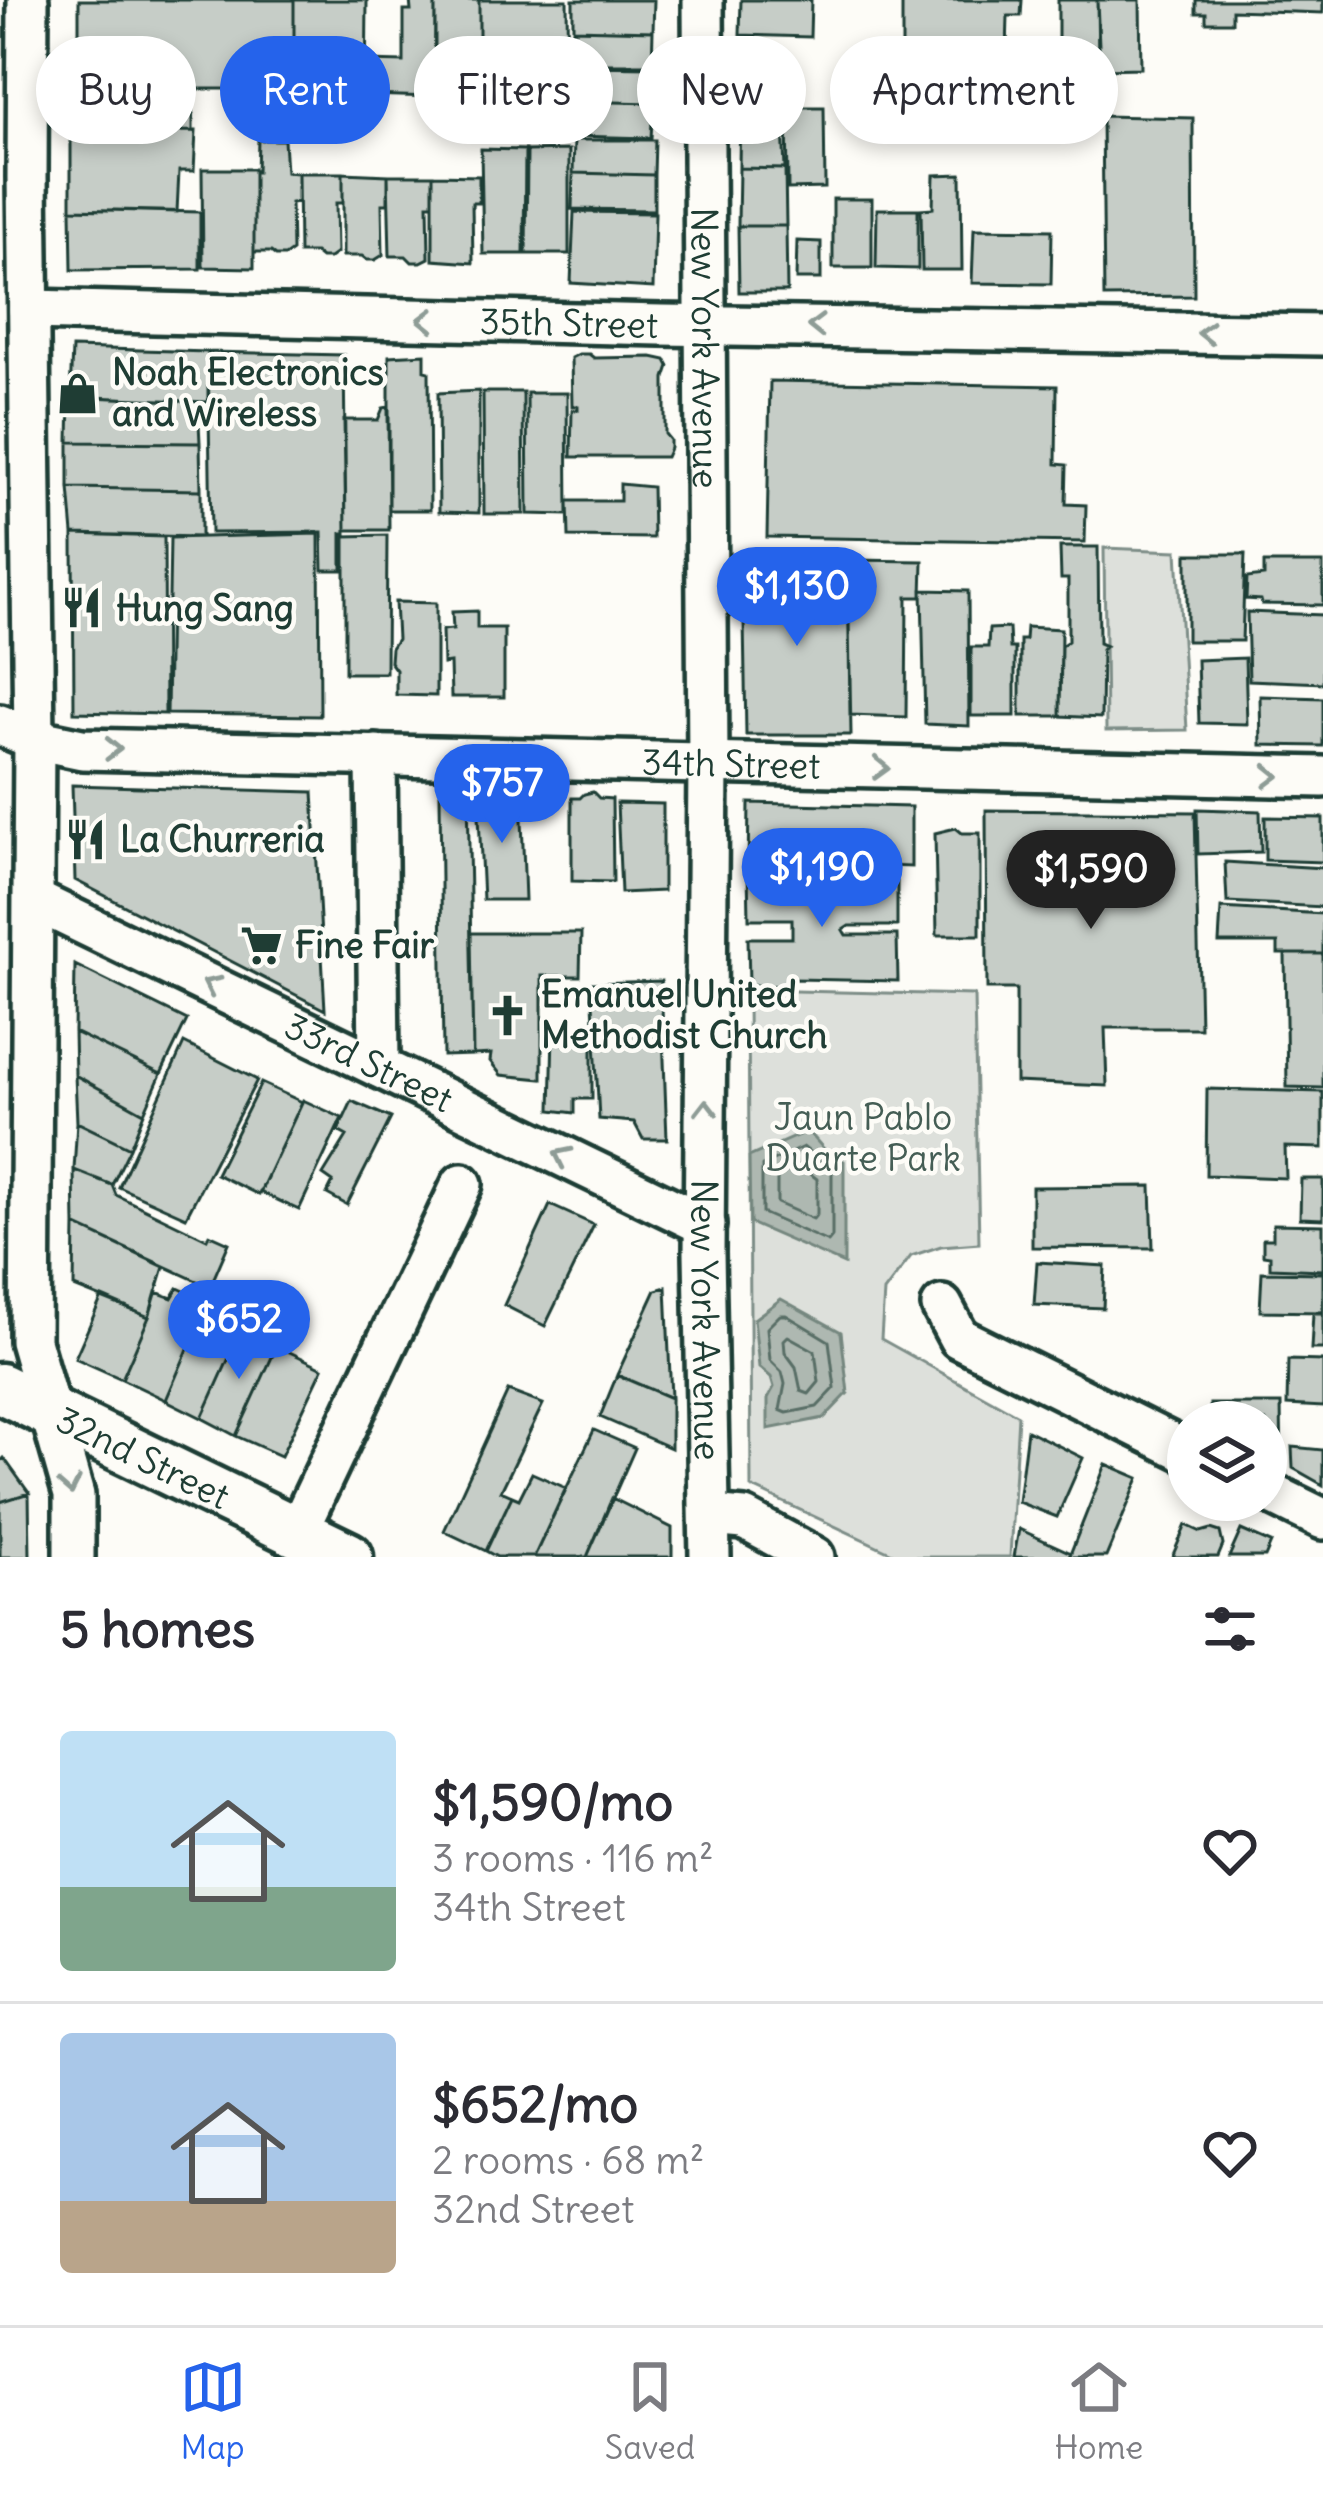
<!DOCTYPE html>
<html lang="en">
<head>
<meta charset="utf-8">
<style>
	body { margin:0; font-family:Delius,sans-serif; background:#f7f7f7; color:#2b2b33; height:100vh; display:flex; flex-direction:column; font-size:45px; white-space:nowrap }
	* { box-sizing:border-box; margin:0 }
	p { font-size:39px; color:#7c7c81 }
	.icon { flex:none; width:66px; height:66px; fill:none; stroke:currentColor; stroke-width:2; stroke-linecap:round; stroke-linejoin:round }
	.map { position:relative; height:1557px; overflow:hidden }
	.sheet { display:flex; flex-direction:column; background:#fff; flex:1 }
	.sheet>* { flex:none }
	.top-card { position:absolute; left:36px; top:36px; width:1251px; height:108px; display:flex; gap:24px }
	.buttons { position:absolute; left:1167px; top:1401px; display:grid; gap:24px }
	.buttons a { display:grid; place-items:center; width:120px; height:120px; border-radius:50%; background:#fff; box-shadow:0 6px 18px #0003; font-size:60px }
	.price { position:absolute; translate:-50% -102px; padding:0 27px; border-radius:42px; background:#2563eb; color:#fff; font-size:39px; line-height:78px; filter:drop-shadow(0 3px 6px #0008) }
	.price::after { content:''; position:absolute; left:50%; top:72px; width:36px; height:27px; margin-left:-18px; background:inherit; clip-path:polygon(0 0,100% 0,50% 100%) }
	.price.active { background:#222; color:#fff }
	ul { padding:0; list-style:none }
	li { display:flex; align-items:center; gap:36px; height:300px; padding:0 60px }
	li+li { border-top:3px solid #e1e1e2 }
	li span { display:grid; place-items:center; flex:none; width:336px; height:240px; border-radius:12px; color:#555 }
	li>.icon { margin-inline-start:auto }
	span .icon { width:144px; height:144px; fill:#fffc; stroke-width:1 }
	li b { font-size:51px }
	h2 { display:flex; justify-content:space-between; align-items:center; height:144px; padding:0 60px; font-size:51px }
	.chip { padding:0 42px; border-radius:54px; background:#fff; box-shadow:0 6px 18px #0003; font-size:42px; line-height:108px }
	.chip.active { background:#2563eb; color:#fff }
	.dock { display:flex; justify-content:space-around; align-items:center; height:168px; border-top:3px solid #e1e1e2; background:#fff; font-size:33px; color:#7c7c81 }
	.dock a { display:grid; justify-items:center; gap:6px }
	.dock .active { color:#2563eb }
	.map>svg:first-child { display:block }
</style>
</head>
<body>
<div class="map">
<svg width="1323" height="1557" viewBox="0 0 1323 1557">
	<rect width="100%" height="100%" fill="#fdfcf7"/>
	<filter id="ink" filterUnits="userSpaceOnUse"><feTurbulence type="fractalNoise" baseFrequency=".00833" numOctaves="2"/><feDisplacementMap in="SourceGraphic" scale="24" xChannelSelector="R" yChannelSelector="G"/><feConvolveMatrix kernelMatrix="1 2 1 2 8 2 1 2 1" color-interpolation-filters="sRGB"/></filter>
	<g filter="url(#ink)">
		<path fill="#dde0db" stroke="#7e8e88" stroke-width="3" d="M 1104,548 L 1177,551 L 1187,730 L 1106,731 Z
			M 748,990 L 974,995 L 979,1243 L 941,1246 L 911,1256 L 884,1292 L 881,1339 L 1018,1415 L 1010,1557 L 901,1557 L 751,1487 Z"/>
		<path fill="#aeb8b1" stroke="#75877f" stroke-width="3" d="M 808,1131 L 823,1148 L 844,1161 L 844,1264 L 750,1223 L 749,1157 Z
			M 781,1299 L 841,1332 L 848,1393 L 824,1418 L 768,1429 L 768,1398 L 774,1387 L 771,1377 L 759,1367 L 754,1319 Z"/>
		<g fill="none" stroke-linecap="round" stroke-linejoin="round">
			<path stroke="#586e66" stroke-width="3" d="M 803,1147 L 832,1170 L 832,1237 L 828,1242 L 762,1213 L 762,1166 Z
				M 799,1165 L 817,1179 L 817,1214 L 813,1219 L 777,1203 L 777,1175 Z
				M 780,1315 L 786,1315 L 829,1341 L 835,1388 L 817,1407 L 787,1413 L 780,1410 L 785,1384 L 782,1372 L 770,1360 L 767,1328 Z
				M 788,1336 L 815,1351 L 819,1382 L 809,1394 L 801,1391 L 796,1367 L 785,1352 L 784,1340 Z"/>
		</g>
		<path fill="#c6cdc7" stroke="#1f3d34" stroke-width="3" d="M 79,0 L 294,0 L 294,89 L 79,89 Z
			M 294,0 L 367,0 L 366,95 L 294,95 Z
			M 410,0 L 435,0 L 434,97 L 366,95 L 367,61 L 404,62 L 404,11 L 411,11 Z
			M 435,0 L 479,0 L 479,94 L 435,93 Z
			M 479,0 L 567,0 L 568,98 L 479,100 Z
			M 573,0 L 654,0 L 653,31 L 573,29 Z
			M 741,0 L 811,0 L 810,37 L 740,35 Z
			M 902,0 L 1022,0 L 1021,16 L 1008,16 L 1007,50 L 902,49 Z
			M 1058,0 L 1097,0 L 1098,63 L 1080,64 L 1079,76 L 1058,76 Z
			M 1097,0 L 1140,0 L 1141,68 L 1100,69 Z
			M 1196,0 L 1323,0 L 1323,13 L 1232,10 L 1232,22 L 1206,22 L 1206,13 L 1196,13 Z
			M 573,29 L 653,31 L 652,64 L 572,64 Z
			M 574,66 L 654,67 L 653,103 L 573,101 Z
			M 75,89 L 193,89 L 193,131 L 76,132 Z
			M 573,101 L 653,103 L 651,138 L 573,136 Z
			M 740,105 L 782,106 L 785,169 L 739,168 Z
			M 787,107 L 824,107 L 825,188 L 788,189 Z
			M 1102,116 L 1193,118 L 1194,296 L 1104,297 Z
			M 193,131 L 196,131 L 194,171 L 179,171 L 177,212 L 71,209 L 71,132 Z
			M 258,140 L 284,140 L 286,172 L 298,173 L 298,202 L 291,203 L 292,251 L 285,256 L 276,256 L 271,252 L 254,252 L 254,172 L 257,172 Z
			M 574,140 L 655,140 L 654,175 L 573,173 Z
			M 481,149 L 525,150 L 524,254 L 483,254 Z
			M 569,150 L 569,254 L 526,254 L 527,151 Z
			M 739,168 L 785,169 L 786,226 L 738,226 Z
			M 202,169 L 254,169 L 254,268 L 203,267 Z
			M 298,173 L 343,173 L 343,203 L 336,203 L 337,253 L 330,258 L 321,258 L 315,253 L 299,253 Z
			M 343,173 L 388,175 L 388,204 L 382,204 L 383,255 L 375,260 L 367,260 L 362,256 L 343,256 Z
			M 573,173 L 654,175 L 654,210 L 572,209 Z
			M 961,174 L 962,270 L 922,270 L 921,209 L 933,208 L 934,175 Z
			M 388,175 L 433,175 L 433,204 L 428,204 L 429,258 L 421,262 L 412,262 L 406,256 L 390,256 Z
			M 433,175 L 479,176 L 479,203 L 472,203 L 473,263 L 433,260 Z
			M 833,199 L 872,199 L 872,268 L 833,268 Z
			M 71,209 L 200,212 L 200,269 L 72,270 Z
			M 877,209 L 918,209 L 918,269 L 876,268 Z
			M 574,212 L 655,213 L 653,288 L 571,283 Z
			M 738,226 L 786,226 L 787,292 L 739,292 Z
			M 974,229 L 1052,230 L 1051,284 L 972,283 Z
			M 797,241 L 821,242 L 821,279 L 796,279 Z
			M 72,348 L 208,352 L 208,402 L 70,396 Z
			M 208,352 L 344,355 L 346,533 L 342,533 L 342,570 L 323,570 L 322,532 L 211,533 Z
			M 425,354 L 425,371 L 429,372 L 430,510 L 389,510 L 389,356 Z
			M 579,354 L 589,354 L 594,358 L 652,357 L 666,360 L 669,366 L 665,378 L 665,434 L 670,440 L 670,448 L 666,457 L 571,457 L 572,410 L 578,410 L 578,406 L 572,406 L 571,358 Z
			M 770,381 L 1057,386 L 1056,464 L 1067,465 L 1066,504 L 1086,505 L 1085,542 L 767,537 Z
			M 479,391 L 479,513 L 439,512 L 438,393 Z
			M 483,392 L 523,392 L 524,514 L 484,514 Z
			M 527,393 L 567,393 L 568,515 L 528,514 Z
			M 70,396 L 198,402 L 200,443 L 69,442 Z
			M 388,407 L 389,530 L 346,530 L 344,420 L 378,420 L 383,408 Z
			M 69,442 L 200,443 L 201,490 L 69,488 Z
			M 620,484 L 652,487 L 653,538 L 569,537 L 568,501 L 620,501 Z
			M 69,488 L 201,490 L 201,537 L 73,534 Z
			M 73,534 L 164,537 L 165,714 L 74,712 Z
			M 319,534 L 320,716 L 167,714 L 170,538 Z
			M 387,535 L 386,673 L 345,673 L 345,536 Z
			M 1060,547 L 1098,547 L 1099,643 L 1106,646 L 1102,650 L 1101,718 L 1060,716 L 1061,646 L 1068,641 L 1068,579 L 1061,579 Z
			M 1187,554 L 1245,554 L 1242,641 L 1187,641 Z
			M 848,560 L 923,561 L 922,597 L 907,597 L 906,717 L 850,715 Z
			M 743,562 L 848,563 L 851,735 L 746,735 Z
			M 1264,563 L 1323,563 L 1323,605 L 1262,604 L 1261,600 L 1246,599 L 1247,578 L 1264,576 Z
			M 922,590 L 968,591 L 969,726 L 925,724 Z
			M 395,602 L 436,603 L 436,696 L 396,695 L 396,670 L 390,662 L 391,648 L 397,639 Z
			M 477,611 L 477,628 L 504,628 L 504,697 L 451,697 L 450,663 L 443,664 L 442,630 L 453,629 L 452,612 Z
			M 1247,612 L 1323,615 L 1323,683 L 1249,680 Z
			M 1026,627 L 1061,629 L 1060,716 L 1020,716 L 1020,640 L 1025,640 Z
			M 1009,628 L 1010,648 L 1015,648 L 1015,716 L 971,716 L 971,647 L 988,647 L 989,629 Z
			M 1245,658 L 1247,724 L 1199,723 L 1197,660 Z
			M 1260,696 L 1323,698 L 1323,746 L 1261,745 Z
			M 72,785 L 313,792 L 325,1010 L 75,880 Z
			M 521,792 L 525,900 L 483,900 L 478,794 Z
			M 593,792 L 599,798 L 612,799 L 613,882 L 572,881 L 572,798 L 580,798 L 584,794 Z
			M 468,793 L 473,1055 L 443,1056 L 440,794 Z
			M 617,803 L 663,804 L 663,891 L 621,893 Z
			M 749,803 L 911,807 L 911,867 L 783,862 L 783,870 L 748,870 Z
			M 1197,809 L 1260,811 L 1261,852 L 1198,854 Z
			M 986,810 L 1195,812 L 1200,1028 L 1105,1028 L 1107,1086 L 1016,1082 L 1016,989 L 987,989 Z
			M 1265,817 L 1323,818 L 1323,862 L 1265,860 Z
			M 956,828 L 962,833 L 980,833 L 980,935 L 937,935 L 935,833 Z
			M 1225,862 L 1323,868 L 1323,907 L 1227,902 Z
			M 748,870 L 783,870 L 790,879 L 897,882 L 897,926 L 849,926 L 843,930 L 846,935 L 897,935 L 898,981 L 793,979 L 788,986 L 749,985 L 748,938 L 792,938 L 792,919 L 749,919 Z
			M 1221,908 L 1323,914 L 1323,954 L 1278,954 L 1278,943 L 1219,943 Z
			M 471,933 L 581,933 L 580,976 L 542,976 L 542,1079 L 501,1075 L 490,1061 L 491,1054 L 473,1055 Z
			M 1285,954 L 1323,954 L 1323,1088 L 1287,1087 Z
			M 75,965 L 187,1020 L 161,1074 L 74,1032 Z
			M 661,981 L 667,1139 L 643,1139 L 634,1122 L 599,1119 L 592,983 Z
			M 74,1032 L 161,1074 L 144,1113 L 75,1075 Z
			M 592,1032 L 592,1099 L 575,1099 L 575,1113 L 551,1110 L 553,1033 Z
			M 184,1043 L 257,1080 L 186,1217 L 119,1187 Z
			M 75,1075 L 144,1113 L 130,1148 L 77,1122 Z
			M 261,1083 L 302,1102 L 259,1195 L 216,1174 Z
			M 1207,1089 L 1323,1092 L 1323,1148 L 1285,1147 L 1286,1178 L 1206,1175 Z
			M 303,1100 L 342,1118 L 299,1210 L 260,1192 Z
			M 352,1101 L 391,1118 L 347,1205 L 327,1194 L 333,1182 L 323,1175 L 347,1136 L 338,1131 Z
			M 77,1122 L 130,1148 L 112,1185 L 74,1170 Z
			M 74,1170 L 112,1185 L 116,1195 L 207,1239 L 209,1234 L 229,1243 L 210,1287 L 75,1225 Z
			M 1301,1179 L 1323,1179 L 1323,1219 L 1300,1218 Z
			M 1151,1186 L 1153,1248 L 1032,1247 L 1032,1187 Z
			M 550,1205 L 594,1225 L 545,1326 L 504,1305 Z
			M 1273,1224 L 1323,1225 L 1323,1270 L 1270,1268 L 1270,1256 L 1263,1255 L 1263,1239 L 1273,1239 Z
			M 75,1225 L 164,1267 L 149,1317 L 74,1287 Z
			M 1037,1262 L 1105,1266 L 1103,1308 L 1034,1305 Z
			M 1262,1272 L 1323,1273 L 1323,1312 L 1260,1311 Z
			M 666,1287 L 671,1398 L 617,1375 L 656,1290 Z
			M 178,1288 L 195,1296 L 191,1308 L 203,1314 L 166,1400 L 122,1379 L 149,1317 L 156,1292 L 172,1298 Z
			M 102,1297 L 149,1317 L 122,1379 L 75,1358 Z
			M 1313,1313 L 1323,1313 L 1323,1349 L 1311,1349 Z
			M 203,1314 L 242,1329 L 202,1418 L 166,1400 Z
			M 242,1329 L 277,1346 L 236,1436 L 202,1418 Z
			M 277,1346 L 323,1368 L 281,1456 L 236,1436 Z
			M 1288,1360 L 1323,1361 L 1323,1407 L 1287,1405 Z
			M 617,1375 L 671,1398 L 671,1448 L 600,1417 Z
			M 508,1391 L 543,1404 L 501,1491 L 512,1496 L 486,1551 L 444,1531 Z
			M 1210,1404 L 1281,1404 L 1282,1467 L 1266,1459 L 1266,1422 L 1211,1422 Z
			M 594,1430 L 635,1448 L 587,1557 L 534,1557 Z
			M 1027,1430 L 1083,1458 L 1057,1517 L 1018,1502 Z
			M 1292,1447 L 1323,1450 L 1323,1485 L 1293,1468 Z
			M 4,1458 L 29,1493 L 0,1502 L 0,1462 Z
			M 1106,1464 L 1139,1478 L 1106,1557 L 1069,1557 Z
			M 532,1473 L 566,1488 L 534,1557 L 497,1557 L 486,1551 L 512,1496 L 519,1499 Z
			M 29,1493 L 30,1557 L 0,1557 L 0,1502 Z
			M 612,1498 L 672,1528 L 672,1557 L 587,1557 Z
			M 1186,1525 L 1201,1532 L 1211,1529 L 1220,1532 L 1223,1545 L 1218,1557 L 1172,1557 Z
			M 1019,1529 L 1071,1553 L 1069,1557 L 1014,1557 Z
			M 1241,1530 L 1271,1543 L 1265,1557 L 1229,1557 Z"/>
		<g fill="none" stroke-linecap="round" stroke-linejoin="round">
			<defs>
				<g id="minor">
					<path d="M 28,0 L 27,177 L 34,739 L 30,1341 L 74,1495 L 74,1557"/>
					<path id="s1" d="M 703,0 L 708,763 L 704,1253 L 710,1557"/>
					<path id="s2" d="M 29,310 L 661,325 L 1323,335"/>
					<path id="s3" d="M 0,725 L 34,739 L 82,749 L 1323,777"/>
					<path d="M 376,755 L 379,1067"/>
					<path id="s4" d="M 34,900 L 705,1225"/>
					<path d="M 942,1306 L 959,1338 L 1188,1452"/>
					<path d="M 1266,1491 L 1323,1519"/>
					<path d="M 710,1516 L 744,1519 L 814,1557"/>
					<path d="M 297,1532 L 462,1184"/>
				</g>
				<g id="major">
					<path id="s5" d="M 0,1388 L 348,1557"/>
				</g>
			</defs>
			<use href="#minor" stroke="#1f3d34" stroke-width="48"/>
			<use href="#major" stroke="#1f3d34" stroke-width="57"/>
			<use href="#minor" stroke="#fdfcf7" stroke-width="39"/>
			<use href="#major" stroke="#fdfcf7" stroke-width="48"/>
		</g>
		<defs><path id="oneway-chevron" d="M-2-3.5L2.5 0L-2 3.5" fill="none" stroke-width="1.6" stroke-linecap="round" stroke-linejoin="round" transform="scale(3)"/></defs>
		<g stroke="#8e9c96">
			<use href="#oneway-chevron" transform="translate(426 320) rotate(-179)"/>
			<use href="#oneway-chevron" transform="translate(816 326) rotate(-179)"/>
			<use href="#oneway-chevron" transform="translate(1206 333) rotate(-179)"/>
			<use href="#oneway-chevron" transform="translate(113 749) rotate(1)"/>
			<use href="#oneway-chevron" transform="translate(881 768) rotate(2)"/>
			<use href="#oneway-chevron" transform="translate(1271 776) rotate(1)"/>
			<use href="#oneway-chevron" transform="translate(211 985) rotate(-154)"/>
			<use href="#oneway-chevron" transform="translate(706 1108) rotate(-90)"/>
			<use href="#oneway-chevron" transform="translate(562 1156) rotate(-154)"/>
			<use href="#oneway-chevron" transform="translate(70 1486) rotate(79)"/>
		</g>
	</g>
	<defs>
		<symbol id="shop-bare" viewBox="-9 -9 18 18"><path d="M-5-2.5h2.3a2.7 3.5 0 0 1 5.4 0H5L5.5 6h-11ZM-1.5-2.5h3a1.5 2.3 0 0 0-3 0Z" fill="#1f3d34" stroke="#fdfcf7" stroke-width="2.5" paint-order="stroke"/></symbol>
		<symbol id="restaurant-bare" viewBox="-9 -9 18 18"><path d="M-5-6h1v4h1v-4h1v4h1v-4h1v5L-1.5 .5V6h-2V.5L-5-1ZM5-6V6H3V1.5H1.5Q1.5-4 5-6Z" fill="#1f3d34" stroke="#fdfcf7" stroke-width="2.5" paint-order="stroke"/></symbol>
		<symbol id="supermarket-bare" viewBox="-9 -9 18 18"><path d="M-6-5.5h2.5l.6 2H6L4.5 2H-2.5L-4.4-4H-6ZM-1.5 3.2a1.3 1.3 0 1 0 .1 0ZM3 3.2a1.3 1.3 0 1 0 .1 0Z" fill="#1f3d34" stroke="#fdfcf7" stroke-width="2.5" paint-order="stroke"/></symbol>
		<symbol id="church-bare" viewBox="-9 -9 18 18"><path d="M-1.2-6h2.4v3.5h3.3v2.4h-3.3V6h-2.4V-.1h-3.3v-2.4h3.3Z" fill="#1f3d34" stroke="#fdfcf7" stroke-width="2.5" paint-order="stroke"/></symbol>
	</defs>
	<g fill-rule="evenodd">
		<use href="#shop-bare" x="48" y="364" width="59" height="59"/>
		<use href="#restaurant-bare" x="52" y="578" width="59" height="59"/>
		<use href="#restaurant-bare" x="56" y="810" width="59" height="59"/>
		<use href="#supermarket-bare" x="232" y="916" width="59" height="59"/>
		<use href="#church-bare" x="478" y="986" width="59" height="59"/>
	</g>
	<g text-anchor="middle" stroke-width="9" stroke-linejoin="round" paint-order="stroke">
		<g font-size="36" fill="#1f3d34" stroke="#fdfcf7">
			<text dy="13" stroke="none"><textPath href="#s2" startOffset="540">35th Street</textPath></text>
			<text dy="13" stroke="none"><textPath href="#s1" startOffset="348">New York Avenue</textPath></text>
			<text dy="13" stroke="none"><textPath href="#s3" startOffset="735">34th Street</textPath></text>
			<text dy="13" stroke="none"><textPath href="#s4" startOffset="372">33rd Street</textPath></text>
			<text dy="13" stroke="none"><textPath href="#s1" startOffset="1320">New York Avenue</textPath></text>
			<text dy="13" stroke="none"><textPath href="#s5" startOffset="159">32nd Street</textPath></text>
		</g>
		<g font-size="36" font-weight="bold" fill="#1f3d34" stroke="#fdfcf7" text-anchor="start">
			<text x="112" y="385">Noah Electronics<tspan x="112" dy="41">and Wireless</tspan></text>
			<text x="116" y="621">Hung Sang</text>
			<text x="120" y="852">La Churreria</text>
			<text x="295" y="958">Fine Fair</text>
			<text x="541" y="1007">Emanuel United<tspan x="541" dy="41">Methodist Church</tspan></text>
		</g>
		<g font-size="36" fill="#455e55" stroke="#fdfcf7">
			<text x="863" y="1130">Jaun Pablo<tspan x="863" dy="41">Duarte Park</tspan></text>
		</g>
	</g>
</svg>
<div class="buttons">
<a><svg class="icon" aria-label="layers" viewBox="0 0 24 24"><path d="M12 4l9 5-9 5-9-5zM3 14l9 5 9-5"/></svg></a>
</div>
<b class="price" style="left:797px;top:649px">$1,130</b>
<b class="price" style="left:502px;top:846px">$757</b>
<b class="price" style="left:822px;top:930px">$1,190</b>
<b class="price active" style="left:1091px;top:932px">$1,590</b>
<b class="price" style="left:239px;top:1382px">$652</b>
<div class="top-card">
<a class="chip">Buy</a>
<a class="chip active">Rent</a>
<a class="chip">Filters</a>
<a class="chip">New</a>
<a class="chip">Apartment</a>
</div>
</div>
<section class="sheet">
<h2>5 homes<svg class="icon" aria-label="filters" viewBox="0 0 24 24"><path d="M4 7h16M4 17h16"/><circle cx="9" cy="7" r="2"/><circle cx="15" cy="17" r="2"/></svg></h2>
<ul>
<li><span style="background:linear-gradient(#bfe0f5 65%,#7fa58c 0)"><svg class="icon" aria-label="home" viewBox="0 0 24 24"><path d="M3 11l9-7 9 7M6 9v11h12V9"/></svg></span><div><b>$1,590/mo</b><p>3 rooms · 116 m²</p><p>34th Street</p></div><svg class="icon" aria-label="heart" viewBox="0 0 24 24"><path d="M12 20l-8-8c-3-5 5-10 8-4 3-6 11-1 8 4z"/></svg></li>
<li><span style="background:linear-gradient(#a9c7e8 70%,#b9a48a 0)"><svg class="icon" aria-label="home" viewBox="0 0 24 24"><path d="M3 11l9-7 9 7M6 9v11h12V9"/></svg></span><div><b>$652/mo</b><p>2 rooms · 68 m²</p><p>32nd Street</p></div><svg class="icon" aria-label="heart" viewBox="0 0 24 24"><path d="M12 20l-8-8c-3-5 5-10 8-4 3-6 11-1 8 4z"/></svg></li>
</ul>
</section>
<nav class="dock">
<a class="active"><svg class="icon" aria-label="map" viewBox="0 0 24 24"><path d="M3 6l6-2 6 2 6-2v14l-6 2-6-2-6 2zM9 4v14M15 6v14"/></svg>Map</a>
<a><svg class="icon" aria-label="saved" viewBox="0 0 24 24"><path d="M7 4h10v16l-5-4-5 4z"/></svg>Saved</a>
<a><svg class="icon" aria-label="home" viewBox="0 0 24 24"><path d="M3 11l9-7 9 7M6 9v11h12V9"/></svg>Home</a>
</nav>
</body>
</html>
